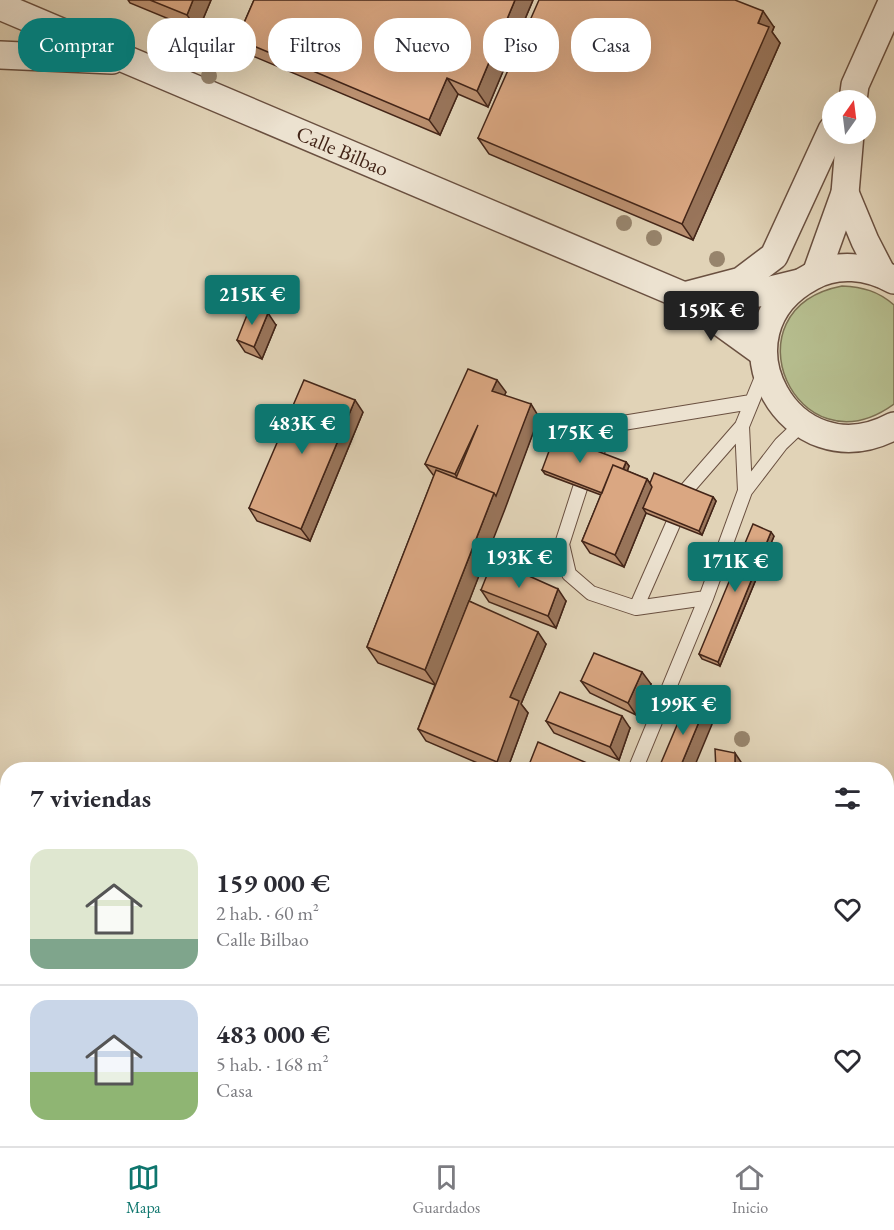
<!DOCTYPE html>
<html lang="es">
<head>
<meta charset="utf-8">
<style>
	body { margin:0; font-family:"EB Garamond",serif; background:#f2f2f3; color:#2b2b33; height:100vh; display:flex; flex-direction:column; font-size:22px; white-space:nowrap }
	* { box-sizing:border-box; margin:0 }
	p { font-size:20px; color:#7c7c81 }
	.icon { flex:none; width:33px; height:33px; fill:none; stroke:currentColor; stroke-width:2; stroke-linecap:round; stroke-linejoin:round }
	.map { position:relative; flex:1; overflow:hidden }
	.side { position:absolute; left:0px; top:762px; width:894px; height:384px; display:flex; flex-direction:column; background:#fff; border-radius:24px 24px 0 0; box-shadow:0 6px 24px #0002 }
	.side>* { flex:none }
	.banner { position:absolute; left:18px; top:18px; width:858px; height:54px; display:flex; gap:12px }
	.needle { width:39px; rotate:14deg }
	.tools { position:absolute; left:822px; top:90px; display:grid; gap:12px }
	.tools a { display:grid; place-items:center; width:54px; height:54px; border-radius:50%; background:#fff; box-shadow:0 6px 24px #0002; font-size:30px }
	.price { position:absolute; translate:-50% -51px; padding:0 14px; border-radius:6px; background:#0f766e; color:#fff; font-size:20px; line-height:39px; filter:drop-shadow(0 2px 3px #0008) }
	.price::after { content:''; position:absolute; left:50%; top:36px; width:18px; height:14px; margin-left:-9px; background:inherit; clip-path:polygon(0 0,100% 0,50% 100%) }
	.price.selected { background:#222; color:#fff }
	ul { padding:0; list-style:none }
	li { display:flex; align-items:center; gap:18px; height:150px; padding:0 30px }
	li+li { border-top:2px solid #e1e1e2 }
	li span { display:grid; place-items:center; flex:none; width:168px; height:120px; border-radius:18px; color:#555 }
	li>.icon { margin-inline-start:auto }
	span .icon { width:72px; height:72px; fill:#fffc; stroke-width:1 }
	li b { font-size:26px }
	h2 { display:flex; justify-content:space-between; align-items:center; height:72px; padding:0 30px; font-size:26px }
	.tag { padding:0 21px; border-radius:24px; background:#fff; box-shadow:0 6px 24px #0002; font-size:21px; line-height:54px }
	.tag.selected { background:#0f766e; color:#fff }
	.dock { display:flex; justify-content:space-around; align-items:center; height:84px; border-top:2px solid #e1e1e2; background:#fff; font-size:16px; color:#7c7c81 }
	.dock a { display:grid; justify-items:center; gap:3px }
	.dock .selected { color:#0f766e }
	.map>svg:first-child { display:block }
</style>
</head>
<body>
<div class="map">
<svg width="894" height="1146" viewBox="0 0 894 1146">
	<rect width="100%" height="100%" fill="#e1d3b7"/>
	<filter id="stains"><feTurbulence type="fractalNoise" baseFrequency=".00333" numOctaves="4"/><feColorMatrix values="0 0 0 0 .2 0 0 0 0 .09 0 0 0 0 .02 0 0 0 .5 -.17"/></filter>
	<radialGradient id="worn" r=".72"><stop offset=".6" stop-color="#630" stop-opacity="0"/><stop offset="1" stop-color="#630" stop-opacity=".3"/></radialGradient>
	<path fill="#b5bc8d" stroke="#7c7052" stroke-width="1.5" d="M 842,286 C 863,287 878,291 894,305 L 894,404 C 796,475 723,309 842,286 Z"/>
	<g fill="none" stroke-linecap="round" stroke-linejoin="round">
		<defs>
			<path id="lane" d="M 594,453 L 623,423 L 751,402
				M 580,488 L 562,544 L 569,574 L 591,593 L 636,608 L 706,598
				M 687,489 L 742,426
				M 745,491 L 742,426 L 765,370
				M 636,608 L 673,524
				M 635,770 L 706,598 L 745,491 L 781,444 L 802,424"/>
			<g id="street">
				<path id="s1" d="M 0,6 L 684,296 L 763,353"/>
				<path d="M 0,55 L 112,60"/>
				<path d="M 853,100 L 855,85 L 893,0"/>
				<path d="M 845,193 L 865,241 L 882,274"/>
				<path d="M 816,274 L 845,193 L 850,134"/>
				<path d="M 894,280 C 868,266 837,262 811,277 C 708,332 790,482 894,426"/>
				<path d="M 719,295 L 759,293 L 799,283"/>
				<path d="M 684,296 L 741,281 L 774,256 L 832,130"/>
			</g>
		</defs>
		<use href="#lane" stroke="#6a5040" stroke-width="16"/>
		<use href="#street" stroke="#6a5040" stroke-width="30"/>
		<use href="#lane" stroke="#ece2d0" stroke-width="14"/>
		<use href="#street" stroke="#ece2d0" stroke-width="27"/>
	</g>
	<g fill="#97846c">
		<circle cx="209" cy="76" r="8"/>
		<circle cx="624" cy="223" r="8"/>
		<circle cx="654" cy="238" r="8"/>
		<circle cx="717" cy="259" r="8"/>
		<circle cx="742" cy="739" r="8"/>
	</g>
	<path fill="#bb9070" stroke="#432518" stroke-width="1.5" d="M 128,0 L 211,0 L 198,31 L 130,3 Z
		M 254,0 L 533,0 L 488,107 L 458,94 L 440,135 L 248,54 L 237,39 Z
		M 774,27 L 772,32 L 780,43 L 693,240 L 489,154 L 478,138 Z
		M 276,325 L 262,359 L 245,352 L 237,340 Z
		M 506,392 L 504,395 L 539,417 L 469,601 L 546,644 L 521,704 L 528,713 L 507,770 L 494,770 L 426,741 L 418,729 L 435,685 L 378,663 L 367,647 L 434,476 L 425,464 Z
		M 363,412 L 310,541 L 257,521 L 249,508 Z
		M 626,462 L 629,466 L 627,471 L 647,479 L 650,483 L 713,497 L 716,501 L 702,535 L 646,513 L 624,567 L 590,553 L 582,541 L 601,495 L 545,474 L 542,470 Z
		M 774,536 L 720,666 L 702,659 L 699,654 Z
		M 481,590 L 566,601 L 556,628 L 489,602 Z
		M 581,681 L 651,684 L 636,715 L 590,693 Z
		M 546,721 L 630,728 L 619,760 L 554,733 Z
		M 431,1138 L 564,1138 L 562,1146 L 448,1146 Z"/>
	<path fill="#99755b" stroke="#432518" stroke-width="1.5" d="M 193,0 L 211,0 L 198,31 L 187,15 Z
		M 515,0 L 533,0 L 488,107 L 477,91 Z
		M 763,11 L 774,27 L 772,32 L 780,43 L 693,240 L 682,224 Z
		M 447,78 L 458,94 L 440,135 L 429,120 Z
		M 268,313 L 276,325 L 262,359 L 254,347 Z
		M 497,380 L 506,392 L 501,403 L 492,391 Z
		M 355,400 L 363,412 L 310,541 L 301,529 Z
		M 531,404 L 539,417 L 505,509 L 436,686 L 425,670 L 494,493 Z
		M 478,425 L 461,483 L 455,474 Z
		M 626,462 L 629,466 L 625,478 L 622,474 Z
		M 647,479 L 655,491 L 643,508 L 646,513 L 624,567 L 615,555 Z
		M 713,497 L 716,501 L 702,535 L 699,531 Z
		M 771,532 L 774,536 L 720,666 L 718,662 Z
		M 558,589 L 566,601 L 556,628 L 548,616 Z
		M 538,632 L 546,644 L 521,704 L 528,713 L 507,770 L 502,770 L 497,762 L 510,697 Z
		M 642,672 L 651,684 L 636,715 L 628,703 Z
		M 706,705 L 715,717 L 693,770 L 679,770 Z
		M 622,716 L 630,728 L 619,760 L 610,747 Z
		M 735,753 L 743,765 L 743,770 L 735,770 Z
		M 551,1138 L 564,1138 L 562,1146 L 548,1146 Z"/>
	<path fill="#daa782" stroke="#432518" stroke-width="1.5" d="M 150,0 L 193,0 L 187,15 Z
		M 254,0 L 515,0 L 477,91 L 447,78 L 429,120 L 237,39 Z
		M 539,0 L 735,0 L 763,11 L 758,23 L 769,27 L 682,224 L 478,138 Z
		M 251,305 L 268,313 L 254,347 L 237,340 Z
		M 468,369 L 497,380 L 492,391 L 531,404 L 496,496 L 494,493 L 456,478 L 478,425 L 455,474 L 425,464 Z
		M 304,380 L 355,400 L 301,529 L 249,508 Z
		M 555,435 L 626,462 L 623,469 L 613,465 L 602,493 L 542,470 Z
		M 613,465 L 647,479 L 615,555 L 582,541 Z
		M 436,470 L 494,493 L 425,670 L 367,647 Z
		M 654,473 L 713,497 L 699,531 L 643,508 L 652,487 L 650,483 Z
		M 753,524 L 771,532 L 718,662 L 699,654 Z
		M 493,560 L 558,589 L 548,616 L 481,590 Z
		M 469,601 L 538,632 L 510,697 L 519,701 L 497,762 L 418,729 Z
		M 594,653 L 642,672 L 628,703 L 581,681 Z
		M 560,692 L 622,716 L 610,747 L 546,721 Z
		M 688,699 L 706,705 L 679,770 L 658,770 Z
		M 538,742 L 601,769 L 601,770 L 527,770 Z
		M 715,749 L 735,753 L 735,770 L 716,770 Z
		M 450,1138 L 551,1138 L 548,1146 L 468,1146 Z"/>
	<g text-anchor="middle" stroke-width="4.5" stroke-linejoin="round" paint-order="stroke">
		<g font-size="21" fill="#432518" stroke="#ece2d0">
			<text dy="7" stroke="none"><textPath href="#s1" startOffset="372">Calle Bilbao</textPath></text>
		</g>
	</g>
	<rect width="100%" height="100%" filter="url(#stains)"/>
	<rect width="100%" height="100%" fill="url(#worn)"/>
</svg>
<div class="tools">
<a><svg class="needle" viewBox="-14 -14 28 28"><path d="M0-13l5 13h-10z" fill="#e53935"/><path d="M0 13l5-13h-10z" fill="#7c7c81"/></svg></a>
</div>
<b class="price" style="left:252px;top:326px">215K €</b>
<b class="price selected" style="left:711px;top:342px">159K €</b>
<b class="price" style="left:302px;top:455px">483K €</b>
<b class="price" style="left:580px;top:464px">175K €</b>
<b class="price" style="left:519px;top:589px">193K €</b>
<b class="price" style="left:735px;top:593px">171K €</b>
<b class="price" style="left:683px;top:736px">199K €</b>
<div class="banner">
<a class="tag selected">Comprar</a>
<a class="tag">Alquilar</a>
<a class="tag">Filtros</a>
<a class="tag">Nuevo</a>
<a class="tag">Piso</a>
<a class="tag">Casa</a>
</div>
<section class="side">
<h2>7 viviendas<svg class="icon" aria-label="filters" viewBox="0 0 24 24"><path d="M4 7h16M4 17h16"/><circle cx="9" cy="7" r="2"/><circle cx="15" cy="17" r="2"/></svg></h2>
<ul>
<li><span style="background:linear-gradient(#dfe7d0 75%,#7fa58c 0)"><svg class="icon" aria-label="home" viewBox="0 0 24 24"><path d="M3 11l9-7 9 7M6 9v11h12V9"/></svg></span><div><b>159 000 €</b><p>2 hab. · 60 m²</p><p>Calle Bilbao</p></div><svg class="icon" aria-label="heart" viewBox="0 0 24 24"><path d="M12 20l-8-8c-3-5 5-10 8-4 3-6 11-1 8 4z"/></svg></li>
<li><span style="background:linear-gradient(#c9d6e8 60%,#8fb573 0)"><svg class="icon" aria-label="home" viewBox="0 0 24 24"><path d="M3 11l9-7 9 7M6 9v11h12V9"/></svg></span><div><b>483 000 €</b><p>5 hab. · 168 m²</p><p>Casa</p></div><svg class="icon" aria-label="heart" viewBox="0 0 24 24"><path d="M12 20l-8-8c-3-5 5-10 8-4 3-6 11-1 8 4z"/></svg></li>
</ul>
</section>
</div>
<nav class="dock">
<a class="selected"><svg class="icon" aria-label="map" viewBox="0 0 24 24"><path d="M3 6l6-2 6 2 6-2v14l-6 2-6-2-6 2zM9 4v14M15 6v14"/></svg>Mapa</a>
<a><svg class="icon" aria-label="saved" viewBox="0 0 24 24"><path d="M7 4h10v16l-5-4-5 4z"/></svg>Guardados</a>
<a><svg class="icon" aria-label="home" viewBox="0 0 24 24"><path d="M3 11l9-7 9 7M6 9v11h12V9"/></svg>Inicio</a>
</nav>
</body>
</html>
